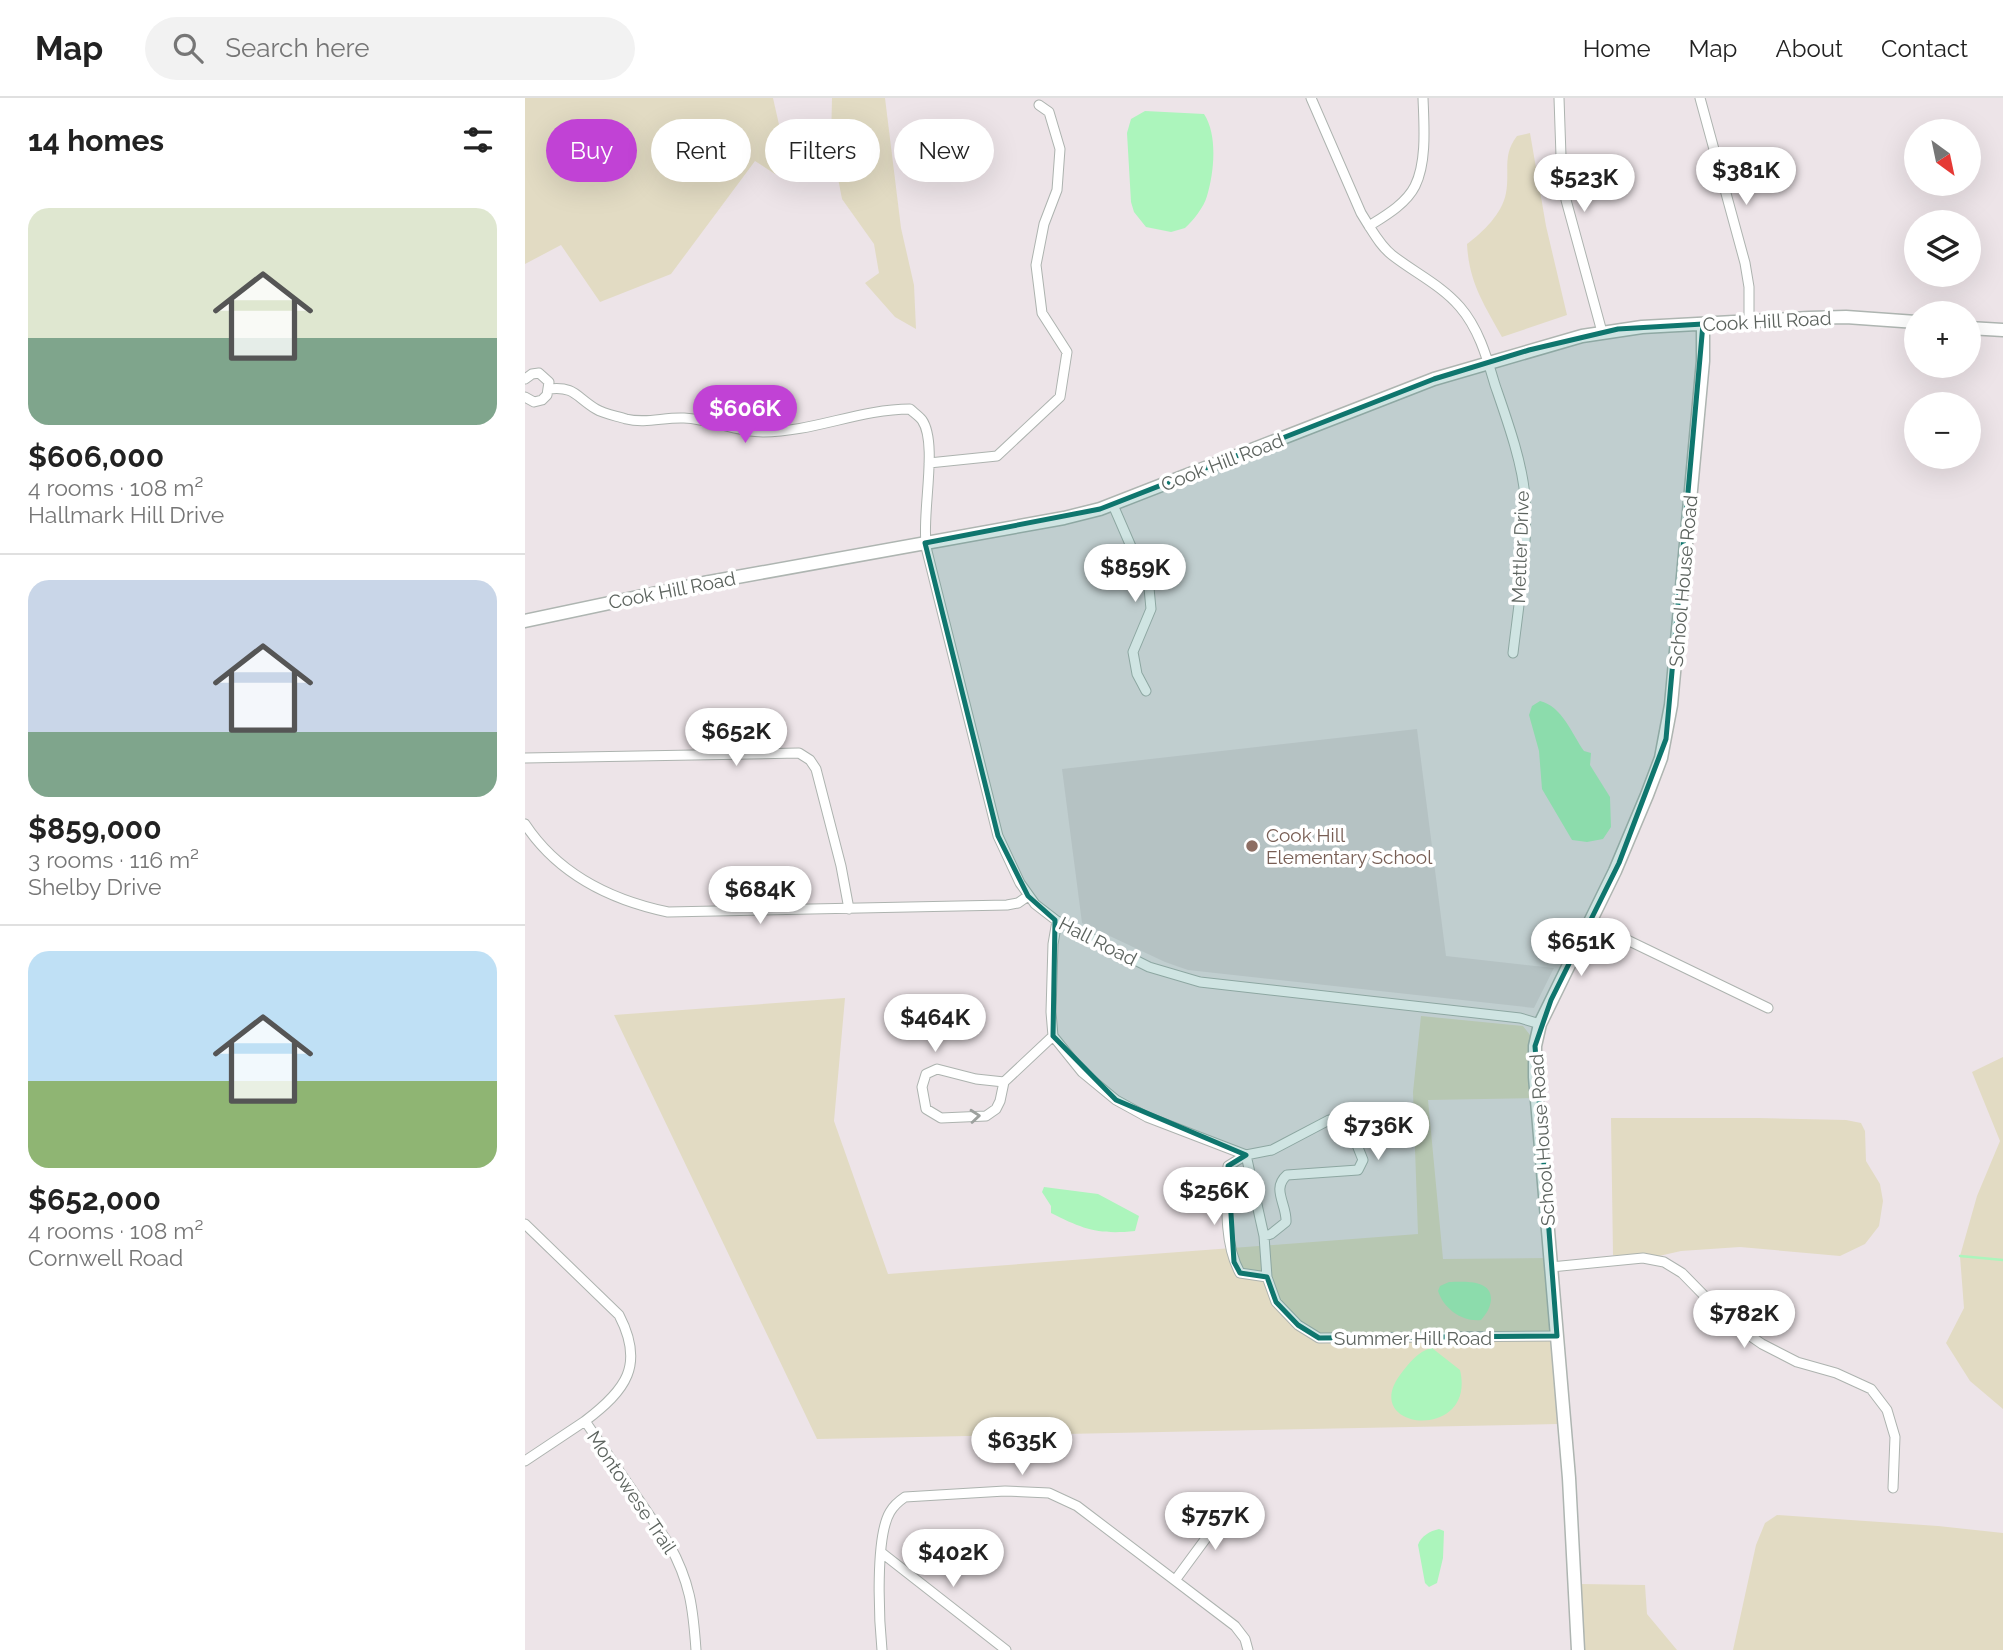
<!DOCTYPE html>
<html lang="en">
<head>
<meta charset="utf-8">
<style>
	body { margin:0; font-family:Raleway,sans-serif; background:#f2f2f2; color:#222; height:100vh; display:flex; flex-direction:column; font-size:26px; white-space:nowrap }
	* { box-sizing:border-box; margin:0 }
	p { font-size:23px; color:#767676 }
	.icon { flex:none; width:38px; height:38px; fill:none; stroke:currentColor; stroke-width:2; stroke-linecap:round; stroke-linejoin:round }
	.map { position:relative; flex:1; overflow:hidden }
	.sheet { display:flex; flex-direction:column; background:#fff; width:525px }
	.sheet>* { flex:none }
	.top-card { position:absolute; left:21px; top:21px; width:665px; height:63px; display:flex; gap:14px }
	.needle { width:46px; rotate:147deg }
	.tools { position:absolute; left:1379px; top:21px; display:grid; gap:14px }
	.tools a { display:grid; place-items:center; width:77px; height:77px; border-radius:50%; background:#fff; box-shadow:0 7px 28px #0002; font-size:35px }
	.price { position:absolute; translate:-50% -60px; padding:0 16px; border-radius:24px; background:#fff; color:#222; font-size:23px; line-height:46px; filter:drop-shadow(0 2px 4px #0008) }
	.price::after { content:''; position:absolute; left:50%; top:42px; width:21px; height:16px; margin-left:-10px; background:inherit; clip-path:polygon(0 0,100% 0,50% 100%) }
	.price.active { background:#c142d5; color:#fff }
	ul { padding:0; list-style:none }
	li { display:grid; align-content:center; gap:14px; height:371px; padding:0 28px }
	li+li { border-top:2px solid #e0e0e0 }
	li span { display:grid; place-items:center; height:217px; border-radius:21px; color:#555 }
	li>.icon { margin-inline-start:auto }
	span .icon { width:126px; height:126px; fill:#fffc; stroke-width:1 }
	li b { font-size:30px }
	h2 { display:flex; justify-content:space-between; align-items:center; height:84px; padding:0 28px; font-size:30px }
	.tag { padding:0 24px; border-radius:32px; background:#fff; box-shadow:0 7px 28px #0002; font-size:24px; line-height:63px }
	.tag.active { background:#c142d5; color:#fff }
	header { display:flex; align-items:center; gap:42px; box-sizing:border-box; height:98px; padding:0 35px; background:#fff; border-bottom:2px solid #e0e0e0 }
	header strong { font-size:33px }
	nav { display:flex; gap:38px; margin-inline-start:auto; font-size:24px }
	.search { width:490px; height:63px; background:#f2f2f2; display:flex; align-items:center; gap:18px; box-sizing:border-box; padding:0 24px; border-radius:38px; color:#767676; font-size:26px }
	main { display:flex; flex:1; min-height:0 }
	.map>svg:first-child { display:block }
</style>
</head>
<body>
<header>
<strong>Map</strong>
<div class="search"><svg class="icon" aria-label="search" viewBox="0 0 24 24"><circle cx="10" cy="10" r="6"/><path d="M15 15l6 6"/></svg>Search here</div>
<nav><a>Home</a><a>Map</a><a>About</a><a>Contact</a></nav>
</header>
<main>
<section class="sheet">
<h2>14 homes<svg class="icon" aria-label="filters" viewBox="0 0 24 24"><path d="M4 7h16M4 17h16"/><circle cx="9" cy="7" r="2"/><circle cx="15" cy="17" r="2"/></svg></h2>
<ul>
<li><span style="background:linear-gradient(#dfe7d0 60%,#7fa58c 0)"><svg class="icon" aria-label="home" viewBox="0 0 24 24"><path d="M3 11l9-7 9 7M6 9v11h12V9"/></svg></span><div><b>$606,000</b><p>4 rooms · 108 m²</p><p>Hallmark Hill Drive</p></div></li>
<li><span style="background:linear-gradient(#c9d6e8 70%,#7fa58c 0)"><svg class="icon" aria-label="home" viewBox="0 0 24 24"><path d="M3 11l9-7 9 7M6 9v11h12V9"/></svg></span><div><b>$859,000</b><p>3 rooms · 116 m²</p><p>Shelby Drive</p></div></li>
<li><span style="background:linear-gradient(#bfe0f5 60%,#8fb573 0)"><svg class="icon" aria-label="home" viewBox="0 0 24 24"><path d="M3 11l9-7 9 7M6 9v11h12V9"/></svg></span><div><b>$652,000</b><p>4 rooms · 108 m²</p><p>Cornwell Road</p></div></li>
</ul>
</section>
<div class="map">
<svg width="1478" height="1552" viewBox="0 0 1478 1552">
	<rect width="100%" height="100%" fill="#ede4e8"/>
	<path fill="#dfd5d9" d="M 892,631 L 921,858 L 1029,870 L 1009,910 L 663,872 L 640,864 L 557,825 L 537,671 Z"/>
	<path fill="#e2dbc3" d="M 0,0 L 248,0 L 264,71 L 250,76 L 230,63 L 146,176 L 75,204 L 36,147 L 0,166 Z
		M 307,0 L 360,0 L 376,130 L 389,187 L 391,231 L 370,219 L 340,185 L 354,175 L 349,146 L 317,101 L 306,44 Z
		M 1005,35 L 1021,128 L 1042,217 L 977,239 C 959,206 944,185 942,146 C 958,134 977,116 981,95 C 985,73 977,57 992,38 Z
		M 320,900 L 309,1023 L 363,1176 L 893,1136 L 888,994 L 896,918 L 998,928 L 1005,937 L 1009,1000 L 903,1002 L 918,1161 L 1021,1160 L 1032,1326 L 292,1341 L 89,917 Z
		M 1478,959 L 1478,1311 L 1445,1283 L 1421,1245 L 1439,1210 L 1435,1158 L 1452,1098 L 1475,1043 L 1447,974 Z
		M 1086,1020 L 1233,1020 L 1321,1022 L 1336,1025 L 1340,1033 L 1341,1063 L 1355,1086 L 1358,1103 L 1354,1128 L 1340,1146 L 1315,1158 L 1215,1149 L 1156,1153 L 1134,1158 L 1088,1157 Z
		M 1252,1417 L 1413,1428 L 1478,1435 L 1478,1552 L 1208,1552 L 1231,1447 L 1240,1425 Z
		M 1056,1486 L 1120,1487 L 1122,1516 L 1152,1552 L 1059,1552 Z"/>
	<path fill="#acf5bc" d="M 620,13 L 679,16 C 693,37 689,75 682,98 C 679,109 668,123 660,130 L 646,134 L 621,129 L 609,114 L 606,104 L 602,35 L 606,21 Z
		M 1015,603 C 1037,608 1047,636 1059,653 L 1066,655 L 1065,667 L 1085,699 L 1086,729 L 1078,741 L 1062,744 L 1047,742 L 1017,691 L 1014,653 L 1004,617 L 1007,608 Z
		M 519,1089 L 573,1096 L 614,1118 L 610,1133 C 573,1137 558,1131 526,1115 L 526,1108 L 517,1094 Z
		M 924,1184 C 938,1184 967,1181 966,1202 C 965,1210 962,1215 956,1222 C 937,1224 919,1211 913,1193 L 915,1188 Z
		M 907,1250 L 935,1272 C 952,1344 834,1333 875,1277 C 884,1265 893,1253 907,1250 Z
		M 914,1431 L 919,1433 L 918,1460 L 912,1485 L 904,1489 L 900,1485 L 893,1447 C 896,1438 905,1433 914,1431 Z"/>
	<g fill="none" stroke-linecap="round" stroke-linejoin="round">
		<path stroke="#acf5bc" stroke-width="2.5" d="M 1435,1158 L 1478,1162"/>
		<defs>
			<path id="street" d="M 786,0 L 836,115 L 844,128 C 860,118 881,106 890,88 C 902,64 899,27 898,0
				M 1034,0 L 1036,58 L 1041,102 L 1077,234
				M 1175,0 L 1220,165 L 1224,189 L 1224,223
				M 844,128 C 851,139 857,149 867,157 C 890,175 916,187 935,209 C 954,231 962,260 970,287 C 981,319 998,366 1000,400 C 1003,451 994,504 988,555
				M 0,281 L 7,276 L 14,275 L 24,284 L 22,297 L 17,302 L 9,304 L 0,299
				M 24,291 C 50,288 51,299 71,311 C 79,316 92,318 101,321 C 121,326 139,319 159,320 C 186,321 211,334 238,334 C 288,334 335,311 385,311 C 388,314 394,318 397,322 C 413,345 397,413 401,445
				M 404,365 L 472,358 L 535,299 L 542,254 L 517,215 L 511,167 L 519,126 L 532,92 L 535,51 L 524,14 L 514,7
				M 588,407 L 624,490 L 626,511 L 608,554 L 612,576 L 621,593
				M 400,445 L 473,738 L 495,785 L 510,806 L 532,823 L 624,869 L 675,884 L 995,920 L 1015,926
				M 0,660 L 274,655 L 285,662 L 291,671 L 316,768 L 324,811
				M 0,726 C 33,776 86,802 143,814 L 482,807 L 493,805 L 503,798
				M 532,823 L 528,846 L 526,914 L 528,938 L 557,974 L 591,1002 L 622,1019 L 721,1057 L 739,1138 L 742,1179 L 751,1204 L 773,1227 L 794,1240 L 1032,1238
				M 1065,824 L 1243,910
				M 479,984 L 451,981 L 412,971 L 401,976 L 397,989 L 401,1011 L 416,1020 L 461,1018 L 471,1011 L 475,1003 L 479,984 L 528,938
				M 0,1126 L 94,1217 C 120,1267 101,1292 60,1323 L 144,1446 C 165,1484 168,1509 171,1552
				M 739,1138 L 746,1136 L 761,1124 C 762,1106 746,1091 762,1077 L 833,1072 L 838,1062 L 828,1037 L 818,1024 L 804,1022 L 747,1052 L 721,1057 L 703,1068 C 702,1102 698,1144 715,1175 L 742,1179
				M 1026,1169 L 1118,1160 L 1139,1164 L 1157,1175 L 1205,1224 L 1237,1246 L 1272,1264 L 1311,1275 L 1346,1291 L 1362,1312 L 1370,1339 L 1368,1390
				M 0,1363 L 60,1323
				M 357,1455 L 481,1552
				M 651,1481 L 704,1409
				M 357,1552 C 354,1522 350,1439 365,1414 C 369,1407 374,1403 380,1399 L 480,1393 L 524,1395 L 552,1408 L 710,1528 L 720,1541 L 723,1552"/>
			<path id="secondary" d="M 1444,230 L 1478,232
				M 0,523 L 179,485 L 539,420 L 575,411 L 909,281 L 1057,238 L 1117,229 L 1284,220 L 1321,219 L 1391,224
				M 1053,1552 L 1044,1380 L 1010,979 L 1010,948 L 1015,926 L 1090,773 L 1122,697 L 1136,660 L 1146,607 L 1178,263 L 1178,226"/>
		</defs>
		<use href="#street" stroke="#adb3af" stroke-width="11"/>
		<use href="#secondary" stroke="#aeb5b1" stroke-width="15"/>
		<use href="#street" stroke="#fff" stroke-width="9"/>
		<use href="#secondary" stroke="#fff" stroke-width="12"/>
	</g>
	<defs><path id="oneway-chevron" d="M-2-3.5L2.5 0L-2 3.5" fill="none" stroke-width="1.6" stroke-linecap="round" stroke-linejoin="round" transform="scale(1.75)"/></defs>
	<use stroke="#9da19e" href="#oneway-chevron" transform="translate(450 1018) rotate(-5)"/>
	<path fill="#0f766e" fill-opacity="0.2" stroke="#0f766e" stroke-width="5" stroke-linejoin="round" d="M 1178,226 L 1141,641 L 1094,765 L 1026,902 L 1010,948 L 1032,1238 L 794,1240 L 773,1227 L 751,1204 L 742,1179 L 715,1175 L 709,1164 L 703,1068 L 721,1057 L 591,1002 L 528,938 L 530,822 L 503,798 L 473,738 L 400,445 L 575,411 L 909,281 L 1004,252 L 1093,231 Z"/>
	<circle fill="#8d6e63" stroke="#fff" stroke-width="2.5" cx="727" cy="748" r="7"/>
	<g text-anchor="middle" stroke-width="7" stroke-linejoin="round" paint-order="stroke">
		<g font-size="19" fill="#5c635e" stroke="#fff">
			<text transform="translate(1242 223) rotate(-3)" y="7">Cook Hill Road</text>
			<text transform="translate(697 364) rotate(-21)" y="7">Cook Hill Road</text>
			<text transform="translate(995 449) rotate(-88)" y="7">Mettler Drive</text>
			<text transform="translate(1158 483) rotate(-85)" y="7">School House Road</text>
			<text transform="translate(147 492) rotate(-11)" y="7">Cook Hill Road</text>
			<text transform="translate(573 843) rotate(27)" y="7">Hall Road</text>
			<text transform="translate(1017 1042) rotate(-94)" y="7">School House Road</text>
			<text x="888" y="1247">Summer Hill Road</text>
			<text transform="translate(107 1394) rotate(56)" y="7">Montowese Trail</text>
		</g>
		<g font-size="19" fill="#785e54" stroke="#fff" text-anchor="start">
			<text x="741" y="744">Cook Hill<tspan x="741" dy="22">Elementary School</tspan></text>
		</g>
	</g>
</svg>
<div class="tools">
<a><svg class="needle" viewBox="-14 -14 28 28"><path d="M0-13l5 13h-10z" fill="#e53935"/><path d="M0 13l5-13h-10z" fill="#767676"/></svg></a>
<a><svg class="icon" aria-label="layers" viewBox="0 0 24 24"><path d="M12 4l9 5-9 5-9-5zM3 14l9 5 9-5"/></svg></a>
<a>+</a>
<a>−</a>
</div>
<b class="price" style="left:1221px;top:109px">$381K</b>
<b class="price" style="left:1059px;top:116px">$523K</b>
<b class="price active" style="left:220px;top:347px">$606K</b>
<b class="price" style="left:610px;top:506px">$859K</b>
<b class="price" style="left:211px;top:670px">$652K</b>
<b class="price" style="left:235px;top:828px">$684K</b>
<b class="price" style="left:1056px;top:880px">$651K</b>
<b class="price" style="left:410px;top:956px">$464K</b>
<b class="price" style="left:853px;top:1064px">$736K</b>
<b class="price" style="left:689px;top:1129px">$256K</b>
<b class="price" style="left:1219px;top:1252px">$782K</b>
<b class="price" style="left:497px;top:1379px">$635K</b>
<b class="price" style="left:690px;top:1454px">$757K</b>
<b class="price" style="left:428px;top:1491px">$402K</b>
<div class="top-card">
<a class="tag active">Buy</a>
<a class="tag">Rent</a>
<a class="tag">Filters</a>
<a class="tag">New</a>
</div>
</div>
</main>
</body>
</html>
